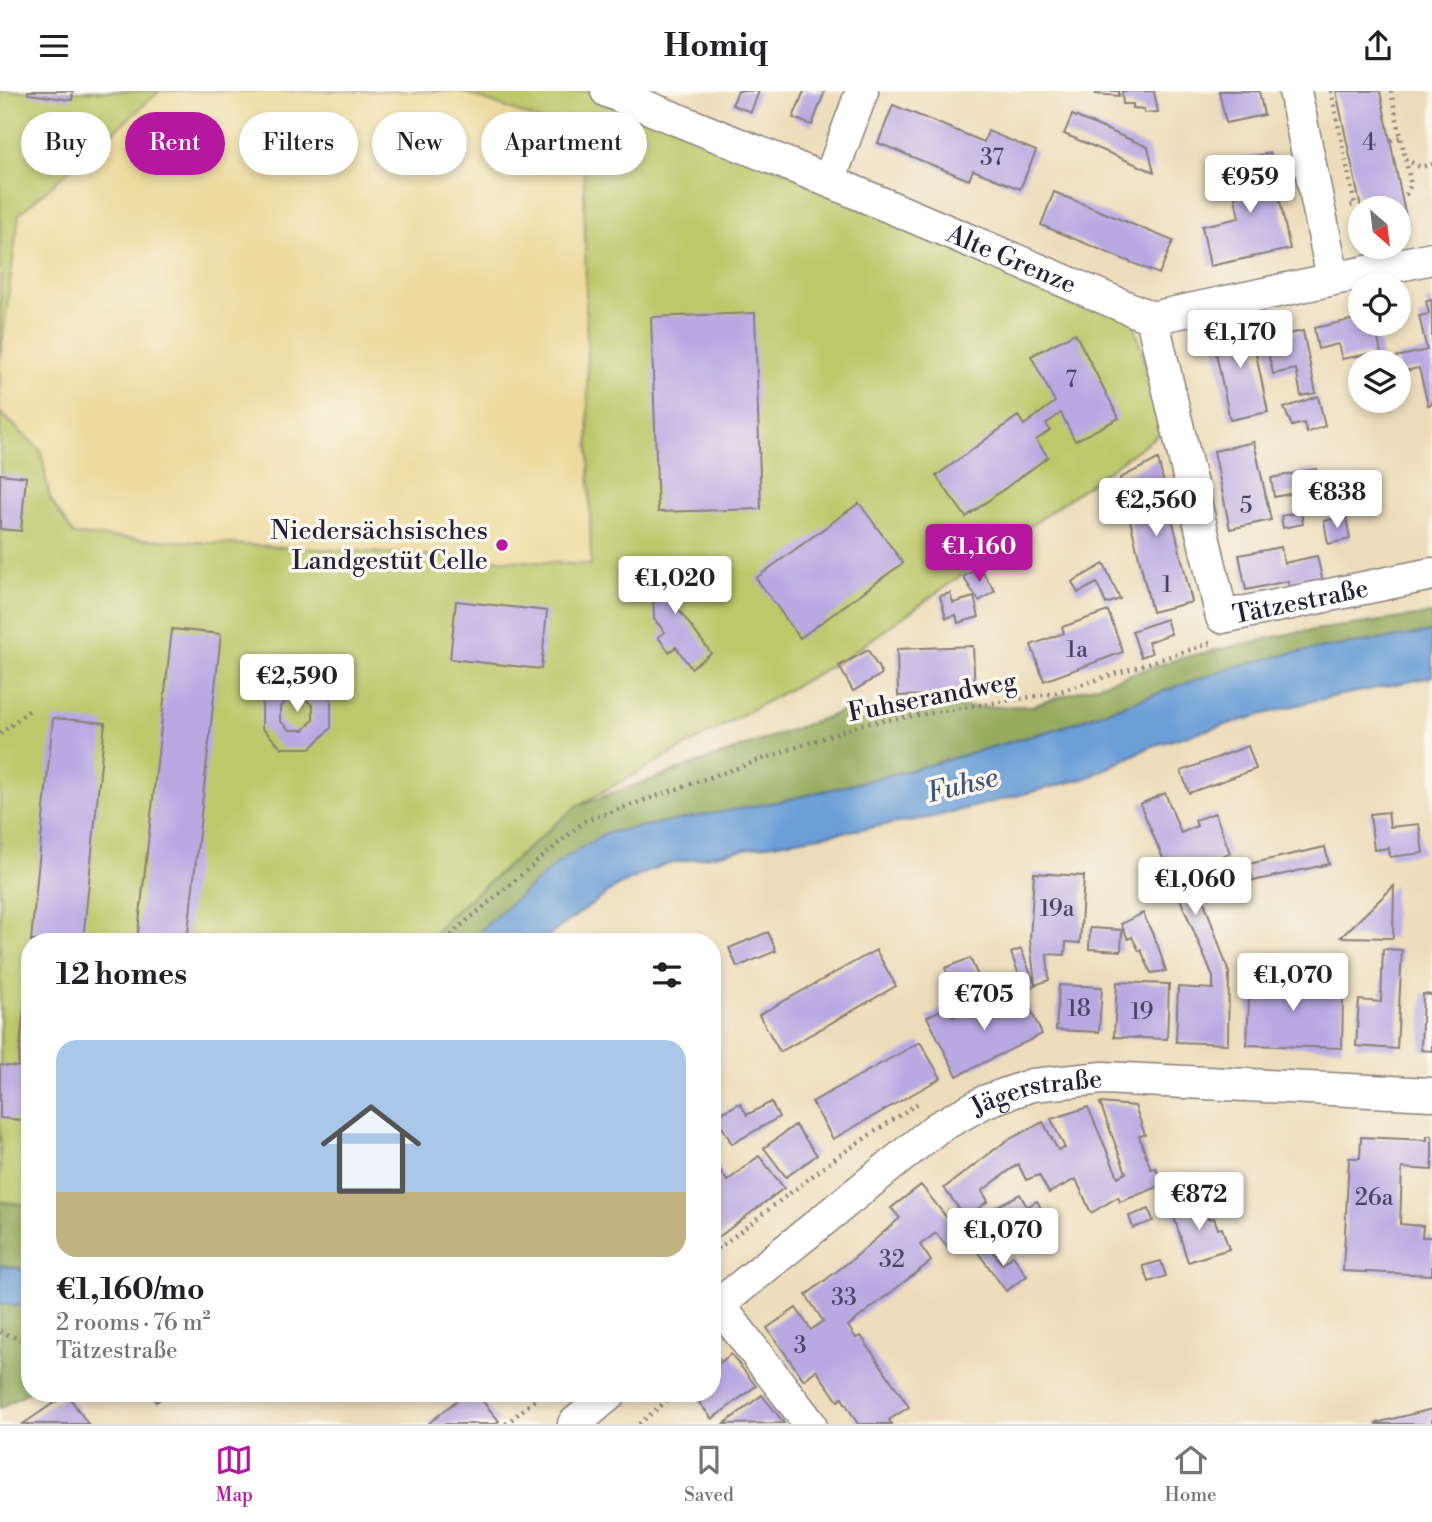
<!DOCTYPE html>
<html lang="en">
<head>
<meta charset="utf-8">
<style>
	body { margin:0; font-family:"Libre Bodoni",serif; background:#f6f6f6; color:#202124; height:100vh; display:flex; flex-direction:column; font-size:26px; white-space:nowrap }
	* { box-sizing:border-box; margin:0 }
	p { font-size:23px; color:#757577 }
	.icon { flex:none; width:38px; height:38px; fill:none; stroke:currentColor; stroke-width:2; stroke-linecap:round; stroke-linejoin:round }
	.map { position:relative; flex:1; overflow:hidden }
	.panel { position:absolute; left:21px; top:842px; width:700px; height:469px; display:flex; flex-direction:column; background:#fff; border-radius:28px; box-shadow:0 4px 10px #0003 }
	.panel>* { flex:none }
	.top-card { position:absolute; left:21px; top:21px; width:700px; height:63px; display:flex; gap:14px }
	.needle { width:46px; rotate:152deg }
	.tools { position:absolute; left:1348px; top:105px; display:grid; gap:14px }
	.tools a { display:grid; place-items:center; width:63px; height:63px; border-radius:50%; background:#fff; box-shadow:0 4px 10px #0003; font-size:35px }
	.price { position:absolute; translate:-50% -60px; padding:0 16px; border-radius:7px; background:#fff; color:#222; font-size:23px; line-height:46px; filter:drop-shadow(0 2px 4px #0008) }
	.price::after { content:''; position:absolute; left:50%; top:42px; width:21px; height:16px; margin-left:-10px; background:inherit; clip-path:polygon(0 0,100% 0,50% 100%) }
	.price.on { background:#b5179e; color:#fff }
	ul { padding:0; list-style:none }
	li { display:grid; align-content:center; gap:14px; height:371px; padding:0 35px }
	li+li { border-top:2px solid #e0e0e0 }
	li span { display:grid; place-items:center; height:217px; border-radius:21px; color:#555 }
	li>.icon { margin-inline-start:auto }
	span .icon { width:126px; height:126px; fill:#fffc; stroke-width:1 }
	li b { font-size:30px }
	h2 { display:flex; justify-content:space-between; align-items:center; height:84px; padding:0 35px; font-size:30px }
	.pill { padding:0 24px; border-radius:32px; background:#fff; box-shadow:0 4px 10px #0003; font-size:24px; line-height:63px }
	.pill.on { background:#b5179e; color:#fff }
	header { display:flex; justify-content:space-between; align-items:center; height:91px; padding:0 35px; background:#fff; font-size:32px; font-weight:700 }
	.tab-bar { display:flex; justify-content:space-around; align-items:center; height:98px; border-top:2px solid #e0e0e0; background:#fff; font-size:19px; color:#757577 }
	.tab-bar a { display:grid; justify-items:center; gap:4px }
	.tab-bar .on { color:#b5179e }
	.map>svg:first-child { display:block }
</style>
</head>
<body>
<header><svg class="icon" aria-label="menu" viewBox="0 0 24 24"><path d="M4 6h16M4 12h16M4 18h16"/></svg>Homiq<svg class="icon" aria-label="share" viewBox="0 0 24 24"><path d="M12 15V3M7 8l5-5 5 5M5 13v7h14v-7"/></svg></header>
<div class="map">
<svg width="1432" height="1333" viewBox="0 0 1432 1333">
	<rect width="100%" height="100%" fill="#fbf7ec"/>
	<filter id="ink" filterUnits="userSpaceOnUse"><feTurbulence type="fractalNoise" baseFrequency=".0143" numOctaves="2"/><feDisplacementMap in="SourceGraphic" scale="14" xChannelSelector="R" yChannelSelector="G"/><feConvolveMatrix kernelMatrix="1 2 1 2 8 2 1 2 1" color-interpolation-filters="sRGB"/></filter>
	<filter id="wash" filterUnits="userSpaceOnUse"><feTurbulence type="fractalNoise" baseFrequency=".00686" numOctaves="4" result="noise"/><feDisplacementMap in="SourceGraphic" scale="28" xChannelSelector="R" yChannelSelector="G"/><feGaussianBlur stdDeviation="1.57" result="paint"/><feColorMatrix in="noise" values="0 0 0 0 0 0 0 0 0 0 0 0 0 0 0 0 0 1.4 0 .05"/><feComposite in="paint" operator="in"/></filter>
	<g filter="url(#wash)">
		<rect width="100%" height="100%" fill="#eddcb9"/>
		<path fill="#bcc86a" stroke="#6f7552" stroke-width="2" d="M 0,0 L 589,0 L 1132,223 L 1162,341 L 844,568 L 577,715 L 446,828 L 430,850 L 30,850 L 30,1114 L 0,1111 Z"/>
		<path fill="#95ac5e" stroke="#5c674c" stroke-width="2" d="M 1432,523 L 1432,541 L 1292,562 L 1230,577 L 1059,637 L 911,679 L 787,709 L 560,770 L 495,826 L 470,850 L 430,850 L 446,828 L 577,715 L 847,619 L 1032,615 L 1181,567 L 1293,542 Z
			M 0,1111 L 30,1114 L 30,1180 L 0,1174 Z
			M 0,1213 L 30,1216 L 30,1300 L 0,1317 Z"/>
		<path fill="#eeda9e" stroke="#887e6c" stroke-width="2" d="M 160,0 L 460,0 L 583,45 L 591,474 L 74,444 L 50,408 L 41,360 L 0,321 L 0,269 L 19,123 Z"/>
		<path fill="#6b9fd7" stroke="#466089" stroke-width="2" d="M 1432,541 L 1432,586 L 1312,610 L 1196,642 L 1152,655 L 1087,687 L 933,726 L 755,756 L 663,774 L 619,794 L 541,850 L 470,850 L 495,826 L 560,770 L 606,742 L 787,709 L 911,679 L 1059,637 L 1230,577 L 1292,562 Z
			M 0,1174 L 30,1180 L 30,1216 L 0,1213 Z"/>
		<g id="blocks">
			<path fill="#b8a9e3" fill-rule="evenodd" d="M 28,0 L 73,0 L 72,9 L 28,3 Z
				M 738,0 L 759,0 L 751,21 L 732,14 Z
				M 804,0 L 825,0 L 812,34 L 793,27 Z
				M 1096,0 L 1119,0 L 1119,5 L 1096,3 Z
				M 1122,0 L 1154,0 L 1158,21 L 1144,22 L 1144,18 L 1133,17 L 1133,13 L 1123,13 Z
				M 1219,0 L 1259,0 L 1264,24 L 1226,32 Z
				M 1336,0 L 1380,0 L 1407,132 L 1398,134 L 1398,117 L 1361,117 Z
				M 893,14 L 984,51 L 988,40 L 1036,60 L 1020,98 L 973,79 L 969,89 L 878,52 Z
				M 1072,24 L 1148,56 L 1154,81 L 1064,43 Z
				M 1270,62 L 1290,158 L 1210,175 L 1202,135 L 1239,127 L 1228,71 Z
				M 1054,101 L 1173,150 L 1159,183 L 1041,134 Z
				M 1432,209 L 1432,313 L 1428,314 L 1419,277 L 1399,281 L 1398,271 L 1396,266 L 1427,259 L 1419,225 L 1429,223 L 1426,210 Z
				M 755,222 L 761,418 L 658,421 L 651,226 Z
				M 1360,227 L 1360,233 L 1375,233 L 1383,271 L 1370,271 L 1368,263 L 1342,268 L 1338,253 L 1318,258 L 1314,237 Z
				M 1249,229 L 1268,321 L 1230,329 L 1211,238 Z
				M 1303,240 L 1316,302 L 1301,305 L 1296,278 L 1273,283 L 1265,248 Z
				M 1075,242 L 1119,327 L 1075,350 L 1061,322 L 1046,333 L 1050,339 L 1036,349 L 1048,366 L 966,426 L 936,385 L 1018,325 L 1024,334 L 1055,311 L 1031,265 Z
				M 1318,305 L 1325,335 L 1307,342 L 1304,332 L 1292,335 L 1284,317 Z
				M 1254,351 L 1271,429 L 1230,438 L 1214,360 Z
				M 1158,368 L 1192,511 L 1152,521 L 1120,387 Z
				M 1316,378 L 1319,397 L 1274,406 L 1271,387 Z
				M 0,383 L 26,386 L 21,440 L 0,438 Z
				M 859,412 L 903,472 L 800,547 L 756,487 Z
				M 1301,421 L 1303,433 L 1283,437 L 1281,425 Z
				M 1346,425 L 1350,448 L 1328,453 L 1324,430 Z
				M 1281,456 L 1284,472 L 1317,465 L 1323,491 L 1290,499 L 1288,490 L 1246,499 L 1239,464 Z
				M 677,472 L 679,519 L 711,562 L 691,577 L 676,556 L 669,561 L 658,546 L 665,541 L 654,528 L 652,474 Z
				M 1104,473 L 1120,508 L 1106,513 L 1097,492 L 1078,502 L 1072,491 Z
				M 979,476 L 995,500 L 979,510 L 963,486 Z
				M 950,502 L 953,512 L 974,506 L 979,526 L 958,532 L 956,524 L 946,527 L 940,505 Z
				M 456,510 L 547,520 L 541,578 L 450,568 Z
				M 1108,520 L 1123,561 L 1044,590 L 1031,554 L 1064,542 L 1062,536 Z
				M 1166,528 L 1171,543 L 1148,551 L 1152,562 L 1141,566 L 1132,540 Z
				M 172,538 L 221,543 L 187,850 L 137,850 Z
				M 973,555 L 975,603 L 898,605 L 897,558 Z
				M 868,559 L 882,583 L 853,600 L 839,575 Z
				M 310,588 L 331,608 L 331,637 L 311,657 L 282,657 L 262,637 L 262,609 L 282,589 ZM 290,606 L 303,606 L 313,615 L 313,629 L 304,639 L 290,639 L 280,630 L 280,616 Z
				M 53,627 L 105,632 L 83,850 L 31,850 Z
				M 1248,655 L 1256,678 L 1189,702 L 1181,680 Z
				M 1165,702 L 1181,742 L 1197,735 L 1195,729 L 1215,722 L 1230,762 L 1209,770 L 1215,783 L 1197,790 L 1229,882 L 1228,953 L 1176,951 L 1178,896 L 1213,898 L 1213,886 L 1140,713 Z
				M 1388,721 L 1390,736 L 1419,733 L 1423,762 L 1390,766 L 1389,757 L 1374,759 L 1370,723 Z
				M 1325,756 L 1329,773 L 1253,790 L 1249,773 Z
				M 1034,782 L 1084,785 L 1080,852 L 1066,851 L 1065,864 L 1047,863 L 1049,889 L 1024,898 L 1011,862 L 1021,858 L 1035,894 L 1030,849 Z
				M 1394,795 L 1393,847 L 1341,846 Z
				M 1143,822 L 1158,855 L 1166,880 L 1151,882 L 1141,859 L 1139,860 L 1132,846 L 1128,848 L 1121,833 Z
				M 1090,837 L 1122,839 L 1121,860 L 1089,858 Z
				M 768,841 L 776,860 L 737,876 L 729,857 Z
				M 1383,858 L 1402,859 L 1397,958 L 1356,955 L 1359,909 L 1381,911 Z
				M 876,859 L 896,895 L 780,961 L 759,924 Z
				M 970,867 L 982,894 L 956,905 L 945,877 Z
				M 28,878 L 30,878 L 30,1030 L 0,1027 L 0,974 L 18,976 Z
				M 1250,883 L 1323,886 L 1322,900 L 1331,900 L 1330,906 L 1343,906 L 1342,957 L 1247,954 Z
				M 1117,891 L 1169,893 L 1167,948 L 1114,946 Z
				M 1059,894 L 1102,896 L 1099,941 L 1056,939 Z
				M 1423,903 L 1432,904 L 1432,960 L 1421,959 Z
				M 1024,904 L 1042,943 L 957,985 L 927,926 L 948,915 L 953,926 L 984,911 L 989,920 Z
				M 920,951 L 941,987 L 833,1048 L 812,1011 Z
				M 771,1011 L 779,1026 L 732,1053 L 716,1025 L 740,1012 L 747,1024 Z
				M 1100,1012 L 1135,1015 L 1145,1044 L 1139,1045 L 1151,1078 L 1156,1077 L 1163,1094 L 1120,1111 L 1118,1106 L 1091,1122 L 1076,1088 L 1049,1102 L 1039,1084 L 1026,1089 L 1018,1073 L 982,1100 L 988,1110 L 966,1127 L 944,1097 L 1006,1050 L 1043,1031 L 1058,1059 L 1065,1057 L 1051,1028 L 1088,1016 L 1118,1086 L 1126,1082 Z
				M 795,1034 L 817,1064 L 786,1086 L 764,1057 Z
				M 1427,1045 L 1432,1045 L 1432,1079 L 1402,1077 L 1400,1133 L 1423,1135 L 1422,1146 L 1432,1146 L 1432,1184 L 1343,1180 L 1349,1067 L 1360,1067 L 1361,1046 L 1427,1049 Z
				M 759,1065 L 784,1097 L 712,1151 L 712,1066 L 727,1090 Z
				M 921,1094 L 962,1146 L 948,1157 L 936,1142 L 920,1154 L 931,1170 L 848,1235 L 856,1247 L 861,1245 L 909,1316 L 889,1329 L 892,1333 L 858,1333 L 842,1307 L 838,1310 L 816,1279 L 804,1289 L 767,1237 L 796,1217 L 811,1239 L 823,1230 L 806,1204 L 854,1167 L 900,1127 L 891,1117 Z
				M 1020,1103 L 1027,1116 L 1037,1110 L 1043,1121 L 1005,1143 L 992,1118 Z
				M 1203,1110 L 1208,1128 L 1214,1127 L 1218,1138 L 1222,1137 L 1229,1158 L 1188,1171 L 1172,1119 Z
				M 1149,1118 L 1153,1130 L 1133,1137 L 1129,1125 Z
				M 987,1153 L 1002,1173 L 1013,1165 L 1027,1185 L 1006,1200 L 977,1160 Z
				M 1161,1170 L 1166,1185 L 1149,1191 L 1143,1175 Z
				M 731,1263 L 756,1295 L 712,1328 L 692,1302 L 712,1302 L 712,1278 Z
				M 150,1302 L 169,1302 L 156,1311 Z
				M 466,1302 L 476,1302 L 499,1330 L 495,1333 L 428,1333 Z
				M 67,1303 L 88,1333 L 23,1333 Z
				M 762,1304 L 784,1332 L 724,1333 Z
				M 1432,1318 L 1432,1333 L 1376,1333 L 1376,1332 Z"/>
		</g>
	</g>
	<g filter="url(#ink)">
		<use href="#blocks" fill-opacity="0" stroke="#887f7a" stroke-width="2"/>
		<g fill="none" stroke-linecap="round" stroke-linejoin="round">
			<defs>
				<g id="minor">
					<path id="s1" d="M 607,0 L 829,90 L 1152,227 L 1432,167"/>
					<path d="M 1295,0 L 1333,187"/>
					<path d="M 829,90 L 862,0"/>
					<path id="s2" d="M 1152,227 L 1222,526 L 1432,483"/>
					<path d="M 719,1214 L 810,1333"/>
					<path id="s3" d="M 712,1219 L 937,1037 L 986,1010 L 1032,994 L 1103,987 L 1432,1003"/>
					<path d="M 574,1333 L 611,1302"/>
				</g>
			</defs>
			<use href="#minor" stroke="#887f7a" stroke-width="35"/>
			<path stroke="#887f7a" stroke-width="4.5" stroke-dasharray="2 5" stroke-linecap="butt" d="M 1331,0 L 1355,114 L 1346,115
				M 1391,0 L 1411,94 L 1406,103 L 1403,104
				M 1391,49 L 1400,46
				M 1405,68 L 1420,76 L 1432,73
				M 0,643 L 32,617
				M 447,850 L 456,839 L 585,730 L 863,633 L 1055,602 L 1211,552
				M 712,1162 L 837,1066 L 918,1012
				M 0,1241 L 30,1252
				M 712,1272 L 722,1265
				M 506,1333 L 543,1302
				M 639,1333 L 676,1302"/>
			<use href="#minor" stroke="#fff" stroke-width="32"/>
		</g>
	</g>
	<circle fill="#b5179e" stroke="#fbf7ec" stroke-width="2.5" cx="502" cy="454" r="7"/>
	<g text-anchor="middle" stroke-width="7" stroke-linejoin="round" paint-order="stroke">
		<g font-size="23" fill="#484465">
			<text x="1369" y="59">4</text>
			<text x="992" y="74">37</text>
			<text x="1071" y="296">7</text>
			<text x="1246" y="422">5</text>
			<text x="1167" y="501">1</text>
			<text x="1077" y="566">1a</text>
			<text x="1057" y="825">19a</text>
			<text x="1079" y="925">18</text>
			<text x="1142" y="928">19</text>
			<text x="1374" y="1114">26a</text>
			<text x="892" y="1176">32</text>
			<text x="844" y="1214">33</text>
			<text x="800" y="1262">3</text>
		</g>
		<g font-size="26" fill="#22223b" stroke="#fbf7ec">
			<text dy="9" stroke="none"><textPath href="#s1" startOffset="438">Alte Grenze</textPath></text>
			<text dy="9" stroke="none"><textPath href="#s2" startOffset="387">Tätzestraße</textPath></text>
			<text transform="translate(932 605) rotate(-11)" y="9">Fuhserandweg</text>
			<text dy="9" stroke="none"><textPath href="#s3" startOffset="397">Jägerstraße</textPath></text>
		</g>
		<g font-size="26" fill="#22223b" stroke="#fbf7ec" text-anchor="end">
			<text x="488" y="448">Niedersächsisches<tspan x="488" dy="30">Landgestüt Celle</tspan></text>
		</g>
		<g font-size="28" font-style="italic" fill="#3f5479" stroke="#fbf7ec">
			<text transform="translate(962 693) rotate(-14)" y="10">Fuhse</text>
		</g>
	</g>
</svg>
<div class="tools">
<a><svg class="needle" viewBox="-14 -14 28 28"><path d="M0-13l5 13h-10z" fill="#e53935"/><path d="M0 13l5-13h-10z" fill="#757577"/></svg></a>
<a><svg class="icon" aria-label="locate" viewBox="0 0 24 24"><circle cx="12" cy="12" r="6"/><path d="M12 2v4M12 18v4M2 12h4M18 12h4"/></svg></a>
<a><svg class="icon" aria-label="layers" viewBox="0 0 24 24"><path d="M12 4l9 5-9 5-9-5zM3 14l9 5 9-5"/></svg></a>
</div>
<b class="price" style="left:1250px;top:124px">€959</b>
<b class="price" style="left:1240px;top:279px">€1,170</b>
<b class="price" style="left:1337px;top:439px">€838</b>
<b class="price" style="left:1156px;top:447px">€2,560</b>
<b class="price on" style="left:979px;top:493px">€1,160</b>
<b class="price" style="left:675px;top:525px">€1,020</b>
<b class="price" style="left:297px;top:623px">€2,590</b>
<b class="price" style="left:1195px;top:826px">€1,060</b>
<b class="price" style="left:1293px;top:922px">€1,070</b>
<b class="price" style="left:984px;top:941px">€705</b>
<b class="price" style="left:1199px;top:1141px">€872</b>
<b class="price" style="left:1003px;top:1177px">€1,070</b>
<div class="top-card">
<a class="pill">Buy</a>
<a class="pill on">Rent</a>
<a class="pill">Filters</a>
<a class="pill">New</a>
<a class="pill">Apartment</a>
</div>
<section class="panel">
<h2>12 homes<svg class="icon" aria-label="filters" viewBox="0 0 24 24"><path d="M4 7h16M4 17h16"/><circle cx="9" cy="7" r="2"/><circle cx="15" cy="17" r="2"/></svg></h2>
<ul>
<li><span style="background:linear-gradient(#a9c7e8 70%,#c2b280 0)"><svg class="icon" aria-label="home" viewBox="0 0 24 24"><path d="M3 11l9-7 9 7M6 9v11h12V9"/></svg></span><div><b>€1,160/mo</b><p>2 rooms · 76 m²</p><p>Tätzestraße</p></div></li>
</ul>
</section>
</div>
<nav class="tab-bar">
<a class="on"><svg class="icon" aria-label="map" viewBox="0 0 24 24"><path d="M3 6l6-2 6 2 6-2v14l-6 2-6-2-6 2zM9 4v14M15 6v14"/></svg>Map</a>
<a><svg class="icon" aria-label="saved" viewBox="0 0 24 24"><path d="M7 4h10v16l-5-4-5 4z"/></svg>Saved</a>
<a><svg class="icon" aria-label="home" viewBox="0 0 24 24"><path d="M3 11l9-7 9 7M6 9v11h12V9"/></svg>Home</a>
</nav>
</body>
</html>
